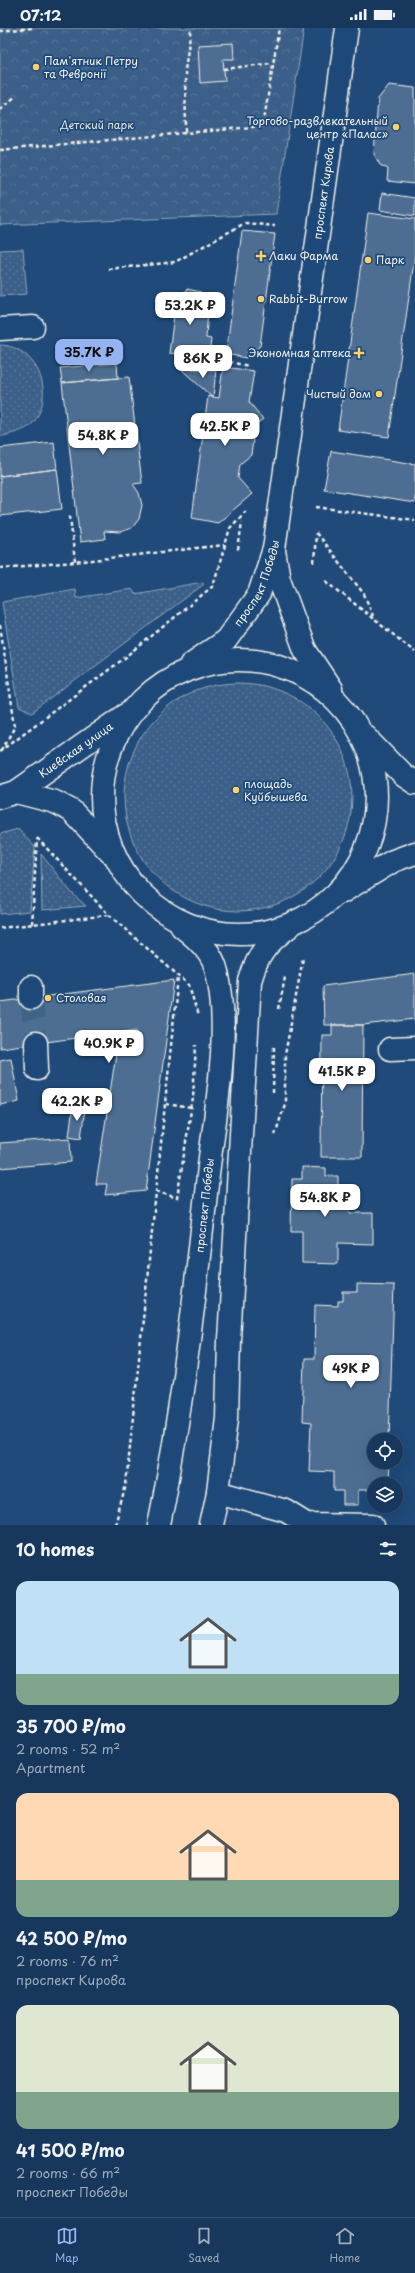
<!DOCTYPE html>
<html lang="en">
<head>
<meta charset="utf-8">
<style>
	body { margin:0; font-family:"Playpen Sans",sans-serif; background:#203f62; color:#f1f3f6; height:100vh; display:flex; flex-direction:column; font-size:15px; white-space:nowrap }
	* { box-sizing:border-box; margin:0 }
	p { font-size:13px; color:#9eacbb }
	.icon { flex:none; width:22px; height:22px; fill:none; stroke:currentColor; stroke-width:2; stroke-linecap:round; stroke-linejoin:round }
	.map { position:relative; height:1497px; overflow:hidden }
	.details { display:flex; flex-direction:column; background:#17385c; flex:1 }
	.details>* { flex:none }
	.controls { position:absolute; left:367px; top:1405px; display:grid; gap:8px }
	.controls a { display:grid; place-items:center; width:36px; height:36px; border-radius:50%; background:#17385c; box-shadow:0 4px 16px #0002,0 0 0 1px #365272; font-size:20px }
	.price { position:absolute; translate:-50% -34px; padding:0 9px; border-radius:8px; background:#fff; color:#222; font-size:13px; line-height:26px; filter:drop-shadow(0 1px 2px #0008) }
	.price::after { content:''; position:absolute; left:50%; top:24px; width:12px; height:9px; margin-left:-6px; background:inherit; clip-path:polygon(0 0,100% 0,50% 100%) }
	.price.current { background:#95b2f1; color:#111 }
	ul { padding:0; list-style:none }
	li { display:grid; align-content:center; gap:8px; height:212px; padding:0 16px }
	li span { display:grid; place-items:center; height:124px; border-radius:12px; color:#555 }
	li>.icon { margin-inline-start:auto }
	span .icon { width:72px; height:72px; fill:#fffc; stroke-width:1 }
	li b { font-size:17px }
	h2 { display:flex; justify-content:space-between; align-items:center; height:48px; padding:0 16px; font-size:17px }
	.status { display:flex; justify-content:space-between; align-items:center; height:28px; padding:0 20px; background:#17385c; direction:ltr }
	.status svg { height:11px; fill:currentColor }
	.menu { display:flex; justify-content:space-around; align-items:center; height:56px; border-top:1px solid #365272; background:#17385c; font-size:11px; color:#9eacbb }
	.menu a { display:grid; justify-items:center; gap:2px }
	.menu .current { color:#95b2f1 }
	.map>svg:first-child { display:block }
</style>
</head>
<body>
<div class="status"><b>07:12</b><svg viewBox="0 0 49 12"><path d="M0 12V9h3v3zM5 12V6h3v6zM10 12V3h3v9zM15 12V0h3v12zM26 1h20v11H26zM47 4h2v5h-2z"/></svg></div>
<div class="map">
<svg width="415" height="1497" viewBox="0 0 415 1497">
	<defs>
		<pattern id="grass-dots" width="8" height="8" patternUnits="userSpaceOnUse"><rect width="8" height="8" fill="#3a5f88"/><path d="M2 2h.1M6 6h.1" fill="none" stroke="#577699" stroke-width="1.8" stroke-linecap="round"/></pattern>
		<pattern id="park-crowns" width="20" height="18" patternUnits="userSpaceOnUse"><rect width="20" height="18" fill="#3a5f88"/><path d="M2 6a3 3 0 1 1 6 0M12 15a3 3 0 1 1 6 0" fill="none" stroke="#577699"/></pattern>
	</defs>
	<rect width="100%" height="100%" fill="#1f4a7a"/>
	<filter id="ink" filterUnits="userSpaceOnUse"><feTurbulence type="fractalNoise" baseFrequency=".025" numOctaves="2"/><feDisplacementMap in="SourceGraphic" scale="8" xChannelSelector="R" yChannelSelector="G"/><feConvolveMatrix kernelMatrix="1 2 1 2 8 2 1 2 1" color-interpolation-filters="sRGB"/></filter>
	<g filter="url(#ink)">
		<path fill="url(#grass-dots)" stroke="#97a8b8" d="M 23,221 L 27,266 L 0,268 L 0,222 Z
			M 0,317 C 38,318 57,368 32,396 C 26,403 9,406 0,409 Z
			M 203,554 L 204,556 L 32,685 L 19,679 L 2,574 L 75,561 L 76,570 L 132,561 L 135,566 Z
			M124 769a114 114 0 1 1 228 0a114 114 0 1 1-228 0Z
			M 18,801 L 35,819 L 30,883 L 0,886 L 0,806 Z
			M 41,826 L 71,864 L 86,878 L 42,882 Z"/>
		<path fill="url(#park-crowns)" stroke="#97a8b8" d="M 0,0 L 304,0 L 276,186 L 0,197 Z"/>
		<path fill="#4d6e92" stroke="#f4f1e8" d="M 233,15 L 234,31 L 223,31 L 225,53 L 200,55 L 198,17 Z
			M 389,57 L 415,60 L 415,156 L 387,153 L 388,141 L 380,137 L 374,126 L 378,71 Z
			M 382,165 L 415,170 L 415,188 L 380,182 Z
			M 368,185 L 415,191 L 415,226 L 389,409 L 338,402 Z
			M 242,203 L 275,206 L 260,318 L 246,330 L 226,326 Z
			M 187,261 L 201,264 L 205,271 L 202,280 L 208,281 L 206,310 L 211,311 L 209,329 L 169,325 L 175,279 Z
			M 117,335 L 118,350 L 62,355 L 60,340 Z
			M 223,339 L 254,343 L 249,374 L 263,391 L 245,404 L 253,412 L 251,427 L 240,436 L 238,450 L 252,466 L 218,495 L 192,490 L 208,368 L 219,370 Z
			M 181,341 L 216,342 L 213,370 Z
			M 129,349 L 142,455 L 133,456 L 139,465 L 142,477 L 139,491 L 132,500 L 120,504 L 104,503 L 105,511 L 80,514 L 62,355 Z
			M 54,414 L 57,441 L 0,448 L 0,420 Z
			M 331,423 L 415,436 L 415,475 L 324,461 Z
			M 57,441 L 62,481 L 0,488 L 0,448 Z
			M 415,946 L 415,991 L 363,997 L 324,997 L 323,958 Z
			M 174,952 L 146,1163 L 105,1167 L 107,1156 L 96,1156 L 117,1019 L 135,1018 L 137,1002 L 0,1020 L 0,974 Z
			M 332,997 L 363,997 L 362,1129 L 321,1129 L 322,1007 L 332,1007 Z
			M 11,1030 L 19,1073 L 0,1077 L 0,1032 Z
			M 73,1078 L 85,1080 L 81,1110 L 69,1108 Z
			M 70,1110 L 71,1134 L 0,1140 L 0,1115 Z
			M 302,1139 L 326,1140 L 326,1148 L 338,1148 L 338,1176 L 350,1176 L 350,1185 L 373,1185 L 373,1216 L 338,1215 L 338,1236 L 302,1235 L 302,1203 L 291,1203 L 292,1151 L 302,1151 Z
			M 357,1256 L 394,1257 L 389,1412 L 374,1412 L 374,1434 L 389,1434 L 388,1456 L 374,1456 L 374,1462 L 358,1462 L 358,1477 L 343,1477 L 343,1463 L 334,1463 L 334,1444 L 309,1443 L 311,1395 L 302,1394 L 304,1331 L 314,1331 L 315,1277 L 338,1278 L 338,1273 L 343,1273 L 343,1264 L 357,1264 Z"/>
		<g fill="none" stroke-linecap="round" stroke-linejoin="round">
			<path stroke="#3f638a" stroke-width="22" stroke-dasharray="22 11" stroke-linecap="butt" d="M 31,970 L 36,1015"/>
			<defs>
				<path id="minor" d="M 0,301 L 33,299
					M 31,959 L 31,970
					M 36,1015 L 37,1041
					M 390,1021 L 415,1020
					M 218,1464 L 286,1483 L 307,1496 L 373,1497"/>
				<g id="major">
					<path d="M 274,523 L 279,551 L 305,622 L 331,661"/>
					<circle cx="239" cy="769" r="137"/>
					<path id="s1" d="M 191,636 L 226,612 L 259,566 L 274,521 L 347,0"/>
					<path d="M 365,708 L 403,747 L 415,755"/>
					<path d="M 16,764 L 55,774 L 72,783 L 110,824"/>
					<path id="s2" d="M 0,769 L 16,764 L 126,687"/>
					<path d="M 342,864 L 393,833 L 415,825"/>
					<path id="s3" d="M 159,1497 C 183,1379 196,1258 209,1138 C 216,1079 231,1003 217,944 C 213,925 198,911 182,899"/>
					<path d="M 211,1497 L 218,1464 L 227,1390 L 229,1312 L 250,953 C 258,925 267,915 290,898"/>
				</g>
			</defs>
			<use href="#minor" stroke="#f4f1e8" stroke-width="25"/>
			<use href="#major" stroke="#f4f1e8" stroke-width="25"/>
			<path stroke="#f4f1e8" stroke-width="2.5" stroke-dasharray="4 3" stroke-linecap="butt" d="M 0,3 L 33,0
				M 224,41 L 272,35
				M 0,81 L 16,68
				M 186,104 L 185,42 L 191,0
				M 0,122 L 263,98 L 279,0
				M 108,241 L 175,234 L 245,195 L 275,198
				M 229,334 L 249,338
				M 316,479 L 415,492
				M 70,488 L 75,534
				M 316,505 L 364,566 L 373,588
				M 238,522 L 242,494
				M 314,535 L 316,505
				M 0,540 L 75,534 L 224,517
				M 326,553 L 415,624
				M 0,597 L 15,698 L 2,722 L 0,719
				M 0,723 L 126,629 L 213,558 L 230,500 L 246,483
				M 37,810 L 109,887 L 189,957 L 198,988
				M 32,896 L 37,811
				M 0,900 L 108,887
				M 279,981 L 285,949
				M 273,1065 L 274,1018
				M 166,1076 L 191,1080
				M 275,1107 L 285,1076 L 285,1027 L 303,930
				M 156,1163 L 177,1170 L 193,1070 L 196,1017
				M 115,1497 L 126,1457 L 178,949"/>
			<use href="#minor" stroke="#1f4a7a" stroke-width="22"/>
			<use href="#major" stroke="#1f4a7a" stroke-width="22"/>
		</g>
	</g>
	<g fill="#ffd166" stroke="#1f4a7a" stroke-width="1.5">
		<circle cx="36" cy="39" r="4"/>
		<circle cx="396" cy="99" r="4"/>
		<path d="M259 222h4v4h4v4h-4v4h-4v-4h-4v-4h4z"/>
		<circle cx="368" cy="232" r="4"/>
		<circle cx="261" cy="271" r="4"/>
		<path d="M357 319h4v4h4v4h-4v4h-4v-4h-4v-4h4z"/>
		<circle cx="379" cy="366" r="4"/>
		<circle cx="236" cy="762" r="4"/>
		<circle cx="48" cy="970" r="4"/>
	</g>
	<g text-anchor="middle" stroke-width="3.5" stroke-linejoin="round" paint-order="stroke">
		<g font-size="11" fill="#f4f1e8" stroke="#1f4a7a" text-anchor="start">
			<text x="44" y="37">Пам'ятник Петру<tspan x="44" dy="13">та Февронії</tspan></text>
			<text x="388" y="97" text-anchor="end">Торгово-развлекательный<tspan x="388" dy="13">центр «Палас»</tspan></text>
			<text x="269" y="232">Лаки Фарма</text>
			<text x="376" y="236">Парк</text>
			<text x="269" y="275">Rabbit-Burrow</text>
			<text x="351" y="329" text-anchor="end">Экономная аптека</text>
			<text x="371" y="370" text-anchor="end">Чистый дом</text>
			<text x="244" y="760">площадь<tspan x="244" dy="13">Куйбышева</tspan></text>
			<text x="56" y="974">Столовая</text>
		</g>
		<g font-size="11" fill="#e1e2de" stroke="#1f4a7a">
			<text x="97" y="101">Детский парк</text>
		</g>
		<g font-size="11" fill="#f4f1e8" stroke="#1f4a7a">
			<text dy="4" stroke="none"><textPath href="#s1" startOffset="506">проспект Кирова</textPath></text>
			<text dy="4" stroke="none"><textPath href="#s1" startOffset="108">проспект Победы</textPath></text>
			<text dy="4" stroke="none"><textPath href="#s2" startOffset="90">Киевская улица</textPath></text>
			<text dy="4" stroke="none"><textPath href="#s3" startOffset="323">проспект Победы</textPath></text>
		</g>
	</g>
</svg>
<div class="controls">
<a><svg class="icon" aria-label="locate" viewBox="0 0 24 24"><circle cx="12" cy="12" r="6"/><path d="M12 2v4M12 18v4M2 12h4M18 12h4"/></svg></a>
<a><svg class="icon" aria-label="layers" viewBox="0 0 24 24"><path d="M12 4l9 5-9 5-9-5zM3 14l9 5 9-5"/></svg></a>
</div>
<b class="price" style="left:190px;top:298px">53.2K ₽</b>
<b class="price current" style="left:89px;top:345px">35.7K ₽</b>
<b class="price" style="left:203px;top:351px">86K ₽</b>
<b class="price" style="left:225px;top:419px">42.5K ₽</b>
<b class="price" style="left:103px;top:428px">54.8K ₽</b>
<b class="price" style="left:109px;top:1036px">40.9K ₽</b>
<b class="price" style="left:342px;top:1064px">41.5K ₽</b>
<b class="price" style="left:77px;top:1094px">42.2K ₽</b>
<b class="price" style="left:325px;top:1190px">54.8K ₽</b>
<b class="price" style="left:351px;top:1361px">49K ₽</b>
</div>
<section class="details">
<h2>10 homes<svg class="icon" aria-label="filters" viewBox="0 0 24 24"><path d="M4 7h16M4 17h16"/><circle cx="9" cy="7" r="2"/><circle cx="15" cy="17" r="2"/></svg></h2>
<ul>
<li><span style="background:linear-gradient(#bfe0f5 75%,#7fa58c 0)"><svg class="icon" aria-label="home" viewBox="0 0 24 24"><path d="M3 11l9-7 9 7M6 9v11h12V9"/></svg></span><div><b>35 700 ₽/mo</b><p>2 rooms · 52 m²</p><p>Apartment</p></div></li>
<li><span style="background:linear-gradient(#ffd9b3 70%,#7fa58c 0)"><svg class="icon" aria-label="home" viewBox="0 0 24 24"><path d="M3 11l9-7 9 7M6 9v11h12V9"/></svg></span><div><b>42 500 ₽/mo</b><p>2 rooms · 76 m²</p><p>проспект Кирова</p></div></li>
<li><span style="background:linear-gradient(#dfe7d0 70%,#7fa58c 0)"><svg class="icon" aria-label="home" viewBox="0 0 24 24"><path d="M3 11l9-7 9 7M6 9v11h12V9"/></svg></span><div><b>41 500 ₽/mo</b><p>2 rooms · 66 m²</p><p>проспект Победы</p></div></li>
</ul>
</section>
<nav class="menu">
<a class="current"><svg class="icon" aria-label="map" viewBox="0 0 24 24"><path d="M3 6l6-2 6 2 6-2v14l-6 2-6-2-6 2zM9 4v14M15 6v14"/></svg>Map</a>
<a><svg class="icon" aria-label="saved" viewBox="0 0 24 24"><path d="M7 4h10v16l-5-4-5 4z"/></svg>Saved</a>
<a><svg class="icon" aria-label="home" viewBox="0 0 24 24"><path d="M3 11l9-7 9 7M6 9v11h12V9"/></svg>Home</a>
</nav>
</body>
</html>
